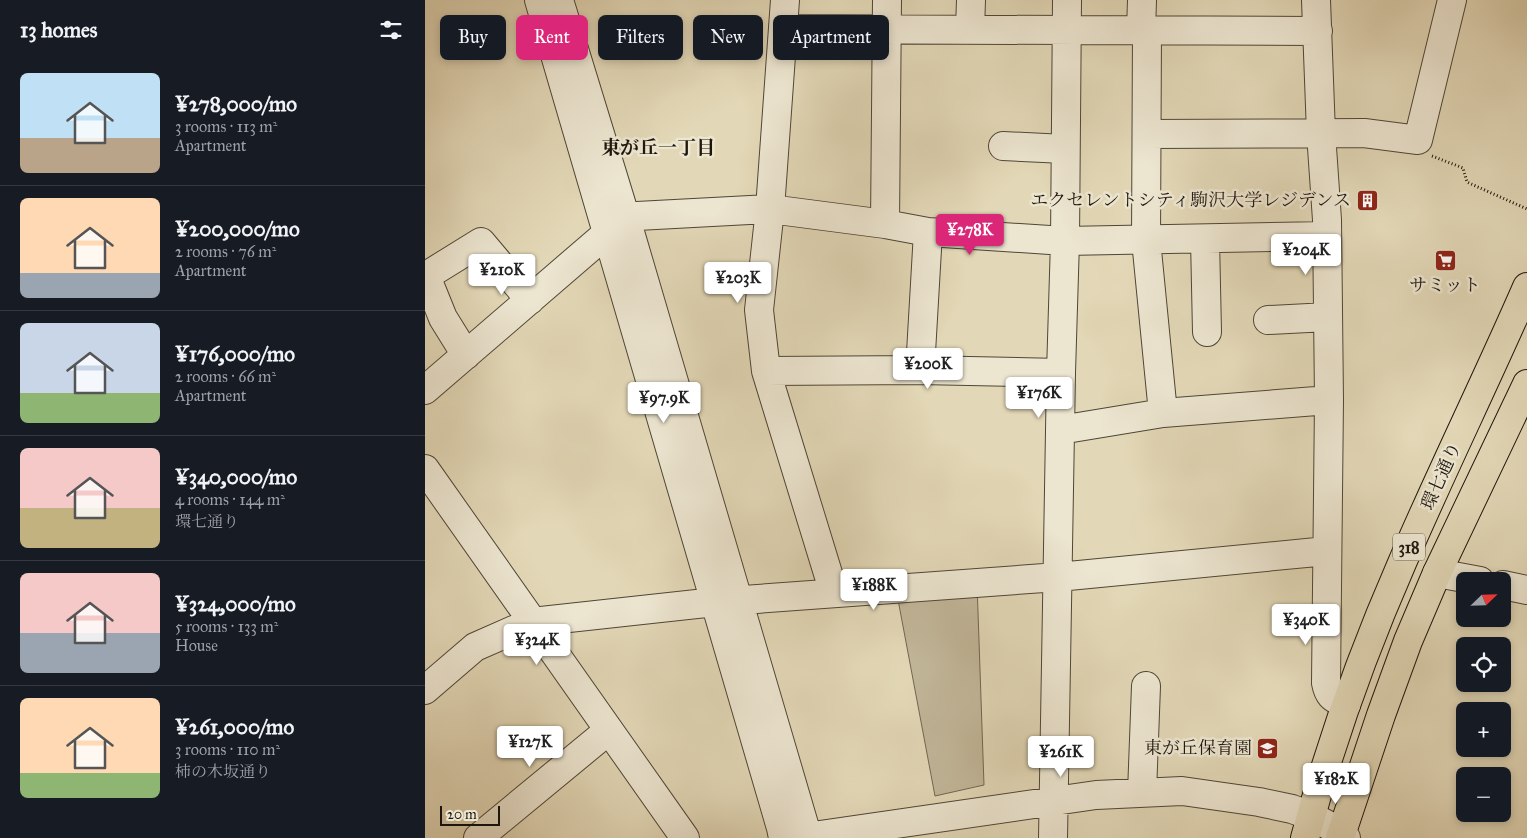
<!DOCTYPE html>
<html lang="en">
<head>
<meta charset="utf-8">
<style>
	body { margin:0; font-family:"IM FELL Great Primer","Noto Serif JP",serif; background:#20242c; color:#f1f3f6; height:100vh; display:flex; flex-direction:column; font-size:19px; white-space:nowrap }
	* { box-sizing:border-box; margin:0 }
	p { font-size:16px; color:#9ea1a6 }
	.icon { flex:none; width:28px; height:28px; fill:none; stroke:currentColor; stroke-width:2; stroke-linecap:round; stroke-linejoin:round }
	.map { position:relative; flex:1; overflow:hidden }
	.panel { display:flex; flex-direction:column; background:#171b24; width:425px }
	.panel>* { flex:none }
	.hud { position:absolute; left:15px; top:15px; width:475px; height:45px; display:flex; gap:10px }
	.needle { width:32px; rotate:67deg }
	.tools { position:absolute; left:1031px; top:572px; display:grid; gap:10px }
	.tools a { display:grid; place-items:center; width:55px; height:55px; border-radius:8px; background:#171b24; box-shadow:0 2px 8px #0003; font-size:25px }
	.scale { position:absolute; left:15px; bottom:12px; width:60px; box-sizing:border-box; padding-left:5px; border:2px solid #1e160d; border-top:0; font-size:14px; line-height:18px; white-space:nowrap; color:#1e160d; -webkit-text-stroke:4px #ece5d0; paint-order:stroke }
	.price { position:absolute; translate:-50% -42px; padding:0 11px; border-radius:5px; background:#fff; color:#222; font-size:16px; line-height:32px; filter:drop-shadow(0 1px 2px #0008) }
	.price::after { content:''; position:absolute; left:50%; top:30px; width:15px; height:11px; margin-left:-8px; background:inherit; clip-path:polygon(0 0,100% 0,50% 100%) }
	.price.active { background:#db2777; color:#fff }
	ul { padding:0; list-style:none }
	li { display:flex; align-items:center; gap:15px; height:125px; padding:0 20px }
	li+li { border-top:1px solid #363941 }
	li span { display:grid; place-items:center; flex:none; width:140px; height:100px; border-radius:8px; color:#555 }
	li>.icon { margin-inline-start:auto }
	span .icon { width:60px; height:60px; fill:#fffc; stroke-width:1 }
	li b { font-size:21px }
	h2 { display:flex; justify-content:space-between; align-items:center; height:60px; padding:0 20px; font-size:21px }
	.chip { padding:0 18px; border-radius:8px; background:#171b24; box-shadow:0 2px 8px #0003; font-size:18px; line-height:45px }
	.chip.active { background:#db2777; color:#fff }
	main { display:flex; flex:1; min-height:0 }
	.map>svg:first-child { display:block }
</style>
</head>
<body>
<main>
<section class="panel">
<h2>13 homes<svg class="icon" aria-label="filters" viewBox="0 0 24 24"><path d="M4 7h16M4 17h16"/><circle cx="9" cy="7" r="2"/><circle cx="15" cy="17" r="2"/></svg></h2>
<ul>
<li><span style="background:linear-gradient(#bfe0f5 65%,#b9a48a 0)"><svg class="icon" aria-label="home" viewBox="0 0 24 24"><path d="M3 11l9-7 9 7M6 9v11h12V9"/></svg></span><div><b>¥278,000/mo</b><p>3 rooms · 113 m²</p><p>Apartment</p></div></li>
<li><span style="background:linear-gradient(#ffd9b3 75%,#9aa5b1 0)"><svg class="icon" aria-label="home" viewBox="0 0 24 24"><path d="M3 11l9-7 9 7M6 9v11h12V9"/></svg></span><div><b>¥200,000/mo</b><p>2 rooms · 76 m²</p><p>Apartment</p></div></li>
<li><span style="background:linear-gradient(#c9d6e8 70%,#8fb573 0)"><svg class="icon" aria-label="home" viewBox="0 0 24 24"><path d="M3 11l9-7 9 7M6 9v11h12V9"/></svg></span><div><b>¥176,000/mo</b><p>2 rooms · 66 m²</p><p>Apartment</p></div></li>
<li><span style="background:linear-gradient(#f6c9c9 60%,#c2b280 0)"><svg class="icon" aria-label="home" viewBox="0 0 24 24"><path d="M3 11l9-7 9 7M6 9v11h12V9"/></svg></span><div><b>¥340,000/mo</b><p>4 rooms · 144 m²</p><p>環七通り</p></div></li>
<li><span style="background:linear-gradient(#f6c9c9 60%,#9aa5b1 0)"><svg class="icon" aria-label="home" viewBox="0 0 24 24"><path d="M3 11l9-7 9 7M6 9v11h12V9"/></svg></span><div><b>¥324,000/mo</b><p>5 rooms · 133 m²</p><p>House</p></div></li>
<li><span style="background:linear-gradient(#ffd9b3 75%,#8fb573 0)"><svg class="icon" aria-label="home" viewBox="0 0 24 24"><path d="M3 11l9-7 9 7M6 9v11h12V9"/></svg></span><div><b>¥261,000/mo</b><p>3 rooms · 110 m²</p><p>柿の木坂通り</p></div></li>
</ul>
</section>
<div class="map">
<svg width="1102" height="838" viewBox="0 0 1102 838">
	<rect width="100%" height="100%" fill="#e2d7b6"/>
	<filter id="stains"><feTurbulence type="fractalNoise" baseFrequency=".004" numOctaves="4"/><feColorMatrix values="0 0 0 0 .2 0 0 0 0 .09 0 0 0 0 .02 0 0 0 .5 -.17"/></filter>
	<radialGradient id="worn" r=".72"><stop offset=".6" stop-color="#630" stop-opacity="0"/><stop offset="1" stop-color="#630" stop-opacity=".3"/></radialGradient>
	<path fill="#c1b699" stroke="#706653" d="M 552,583 L 559,785 L 510,796 L 471,589 Z"/>
	<g fill="none" stroke-linecap="round" stroke-linejoin="round">
		<defs>
			<path id="minor" d="M 114,0 L 356,828 L 358,838
				M 134,0 L 202,222 L 383,838
				M 360,0 L 345,209 L 334,310 L 341,371 L 409,593
				M 891,0 L 896,133 L 902,220 L 904,400 L 901,683 C 904,698 909,698 921,705
				M 359,29 L 893,31
				M 545,30 L 546,0
				M 716,31 L 717,0
				M 722,31 L 721,240 L 738,413
				M 722,134 L 939,133 L 993,140 L 1027,0
				M 578,146 L 640,149
				M 460,224 L 462,0
				M 780,239 L 782,332
				M 843,320 L 903,317
				M 41,355 L 18,318 L 1,276 L 56,242 L 105,300
				M 495,370 L 636,373
				M 341,371 L 495,370 L 503,232
				M 0,390 L 181,234 L 212,216 L 345,209 L 460,224 L 503,232 L 640,241 L 902,236
				M 635,430 L 738,413 L 904,400
				M 0,469 L 260,838
				M 1012,573 L 1055,581
				M 1078,585 L 1102,590
				M 0,690 L 50,647 L 107,622 L 290,602 L 633,577 L 902,551
				M 717,793 L 721,686
				M 53,838 L 184,730
				M 374,838 L 671,795 L 757,791 L 834,802 L 867,809 L 886,816 L 916,832 L 921,838
				M 628,838 L 636,373 L 640,241 L 642,0"/>
			<path id="major" d="M 880,838 C 905,744 938,652 977,563 C 1017,470 1062,379 1102,287
				M 915,838 L 956,715 L 983,641 L 1012,573 L 1102,384"/>
		</defs>
		<use href="#minor" stroke="#4f4637" stroke-width="30"/>
		<use href="#major" stroke="#1e160d" stroke-width="30"/>
		<path stroke="#1e160d" stroke-width="3" stroke-dasharray="1 2.5" stroke-linecap="butt" d="M 1007,156 L 1038,168 L 1042,182 L 1044,183 L 1102,209"/>
		<use href="#minor" stroke="#ece5d0" stroke-width="28"/>
		<use href="#major" stroke="#e2d7b6" stroke-width="28"/>
	</g>
	<defs>
		<symbol id="building-square" viewBox="-11 -11 22 22"><rect x="-9" y="-9" width="18" height="18" rx="4" fill="#8f2418" stroke="#ece5d0"/><path d="M-4-6H4V6H1V3H-1V6H-4ZM-2.5-4.3h1.7v1.8h-1.7ZM.8-4.3h1.7v1.8H.8ZM-2.5-1h1.7V.8h-1.7ZM.8-1h1.7V.8H.8Z" fill="#fff"/></symbol>
		<symbol id="supermarket-square" viewBox="-11 -11 22 22"><rect x="-9" y="-9" width="18" height="18" rx="4" fill="#8f2418" stroke="#ece5d0"/><path d="M-6-5.5h2.5l.6 2H6L4.5 2H-2.5L-4.4-4H-6ZM-1.5 3.2a1.3 1.3 0 1 0 .1 0ZM3 3.2a1.3 1.3 0 1 0 .1 0Z" fill="#fff"/></symbol>
		<symbol id="school-square" viewBox="-11 -11 22 22"><rect x="-9" y="-9" width="18" height="18" rx="4" fill="#8f2418" stroke="#ece5d0"/><path d="M0-5L7-2L0 1L-7-2ZM-4 1L0 2.5L4 1V4Q0 6-4 4Z" fill="#fff"/></symbol>
	</defs>
	<g fill-rule="evenodd">
		<use href="#building-square" x="930" y="188" width="25" height="25"/>
		<use href="#supermarket-square" x="1008" y="248" width="25" height="25"/>
		<use href="#school-square" x="830" y="736" width="25" height="25"/>
	</g>
	<g text-anchor="middle" stroke-width="5" stroke-linejoin="round" paint-order="stroke">
		<rect fill="#ece5d0" stroke="#5c5448" stroke-width="1" x="968" y="533.5" width="32" height="27" rx="4"/>
		<g font-size="16" font-weight="bold" fill="#1e160d">
			<text x="984" y="553">318</text>
		</g>
		<g font-size="18" fill="#1e160d" stroke="#ece5d0" text-anchor="end">
			<text x="926" y="206">エクセレントシティ駒沢大学レジデンス</text>
			<text x="1020" y="291" text-anchor="middle">サミット</text>
			<text x="827" y="754">東が丘保育園</text>
		</g>
		<g font-size="18" fill="#1e160d" stroke="#ece5d0">
			<text transform="translate(1016 476) rotate(-66)" y="6">環七通り</text>
		</g>
		<g font-size="19" font-weight="bold" fill="#1e160d" stroke="#ece5d0">
			<text x="233" y="154">東が丘一丁目</text>
		</g>
	</g>
	<rect width="100%" height="100%" filter="url(#stains)"/>
	<rect width="100%" height="100%" fill="url(#worn)"/>
</svg>
<div class="tools">
<a><svg class="needle" viewBox="-14 -14 28 28"><path d="M0-13l5 13h-10z" fill="#e53935"/><path d="M0 13l5-13h-10z" fill="#9ea1a6"/></svg></a>
<a><svg class="icon" aria-label="locate" viewBox="0 0 24 24"><circle cx="12" cy="12" r="6"/><path d="M12 2v4M12 18v4M2 12h4M18 12h4"/></svg></a>
<a>+</a>
<a>−</a>
</div>
<div class="scale">20 m</div>
<b class="price active" style="left:545px;top:256px">¥278K</b>
<b class="price" style="left:881px;top:276px">¥204K</b>
<b class="price" style="left:77px;top:296px">¥210K</b>
<b class="price" style="left:313px;top:304px">¥203K</b>
<b class="price" style="left:503px;top:390px">¥200K</b>
<b class="price" style="left:614px;top:419px">¥176K</b>
<b class="price" style="left:239px;top:424px">¥97.9K</b>
<b class="price" style="left:449px;top:611px">¥188K</b>
<b class="price" style="left:881px;top:646px">¥340K</b>
<b class="price" style="left:112px;top:666px">¥324K</b>
<b class="price" style="left:105px;top:768px">¥127K</b>
<b class="price" style="left:636px;top:778px">¥261K</b>
<b class="price" style="left:911px;top:805px">¥182K</b>
<div class="hud">
<a class="chip">Buy</a>
<a class="chip active">Rent</a>
<a class="chip">Filters</a>
<a class="chip">New</a>
<a class="chip">Apartment</a>
</div>
</div>
</main>
</body>
</html>
